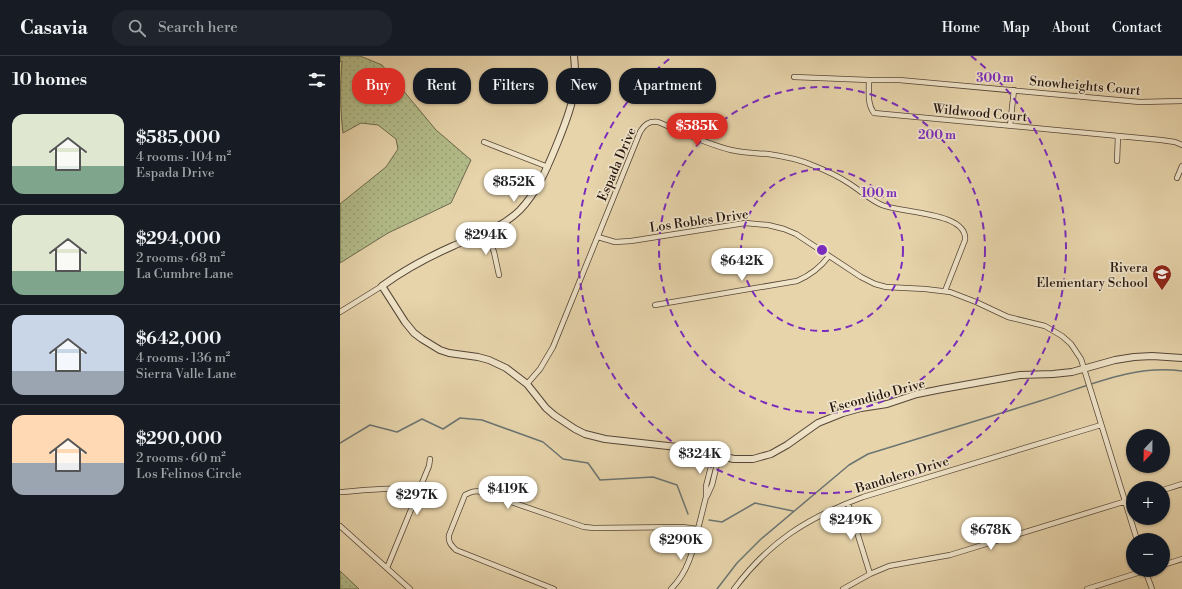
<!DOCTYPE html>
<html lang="en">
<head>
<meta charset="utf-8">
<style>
	body { margin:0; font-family:"Libre Bodoni",serif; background:#20242c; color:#f1f3f6; height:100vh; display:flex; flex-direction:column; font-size:15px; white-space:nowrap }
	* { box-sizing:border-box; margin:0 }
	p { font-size:13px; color:#9ea1a6 }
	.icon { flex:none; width:22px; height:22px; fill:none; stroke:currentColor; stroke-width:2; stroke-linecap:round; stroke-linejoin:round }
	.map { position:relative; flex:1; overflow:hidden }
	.drawer { display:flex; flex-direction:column; background:#171b24; width:340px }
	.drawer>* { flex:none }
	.guide { position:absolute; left:12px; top:12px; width:380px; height:36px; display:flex; gap:8px }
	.needle { width:26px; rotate:202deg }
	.controls { position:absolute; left:786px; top:373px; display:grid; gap:8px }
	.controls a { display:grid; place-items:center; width:44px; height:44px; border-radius:50%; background:#171b24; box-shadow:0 1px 3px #0004; font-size:20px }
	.price { position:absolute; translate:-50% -34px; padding:0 9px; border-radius:14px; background:#fff; color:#222; font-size:13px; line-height:26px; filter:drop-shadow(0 1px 2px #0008) }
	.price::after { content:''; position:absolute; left:50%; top:24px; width:12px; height:9px; margin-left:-6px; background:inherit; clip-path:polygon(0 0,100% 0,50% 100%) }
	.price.selected { background:#d93025; color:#fff }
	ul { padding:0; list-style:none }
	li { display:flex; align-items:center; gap:12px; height:100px; padding:0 12px }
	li+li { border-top:1px solid #363941 }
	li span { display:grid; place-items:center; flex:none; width:112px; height:80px; border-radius:12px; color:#555 }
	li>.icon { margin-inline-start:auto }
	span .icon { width:48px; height:48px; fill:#fffc; stroke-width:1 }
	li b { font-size:17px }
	h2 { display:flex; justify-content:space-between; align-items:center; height:48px; padding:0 12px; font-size:17px }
	.tag { padding:0 14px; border-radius:16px; background:#171b24; box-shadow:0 1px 3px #0004; font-size:14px; line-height:36px }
	.tag.selected { background:#d93025; color:#fff }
	header { display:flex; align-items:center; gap:24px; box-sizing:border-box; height:56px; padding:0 20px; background:#171b24; border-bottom:1px solid #363941 }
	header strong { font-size:19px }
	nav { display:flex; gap:22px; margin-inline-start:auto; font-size:14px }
	.search { width:280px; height:36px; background:#20242c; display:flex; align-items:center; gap:10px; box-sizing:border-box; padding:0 14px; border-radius:16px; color:#9ea1a6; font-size:15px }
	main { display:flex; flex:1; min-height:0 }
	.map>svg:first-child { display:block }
</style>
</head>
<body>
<header>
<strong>Casavia</strong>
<div class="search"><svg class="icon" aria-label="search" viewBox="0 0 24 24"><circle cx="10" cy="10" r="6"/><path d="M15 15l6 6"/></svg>Search here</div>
<nav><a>Home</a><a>Map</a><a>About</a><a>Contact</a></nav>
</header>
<main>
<section class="drawer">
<h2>10 homes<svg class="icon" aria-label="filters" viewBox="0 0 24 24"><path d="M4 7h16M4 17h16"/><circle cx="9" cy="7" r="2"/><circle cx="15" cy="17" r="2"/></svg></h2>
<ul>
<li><span style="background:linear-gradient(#dfe7d0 65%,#7fa58c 0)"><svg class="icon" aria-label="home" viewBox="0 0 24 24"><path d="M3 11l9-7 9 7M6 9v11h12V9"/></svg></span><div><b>$585,000</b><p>4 rooms · 104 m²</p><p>Espada Drive</p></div></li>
<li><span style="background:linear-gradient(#dfe7d0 70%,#7fa58c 0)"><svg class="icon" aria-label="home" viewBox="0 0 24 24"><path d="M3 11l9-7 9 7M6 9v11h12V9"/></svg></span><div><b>$294,000</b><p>2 rooms · 68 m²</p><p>La Cumbre Lane</p></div></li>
<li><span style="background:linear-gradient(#c9d6e8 70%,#9aa5b1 0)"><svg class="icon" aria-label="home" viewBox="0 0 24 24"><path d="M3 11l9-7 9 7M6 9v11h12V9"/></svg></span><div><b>$642,000</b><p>4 rooms · 136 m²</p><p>Sierra Valle Lane</p></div></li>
<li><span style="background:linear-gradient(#ffd9b3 60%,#9aa5b1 0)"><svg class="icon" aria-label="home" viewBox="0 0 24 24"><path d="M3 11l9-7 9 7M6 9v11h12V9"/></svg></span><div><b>$290,000</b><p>2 rooms · 60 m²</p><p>Los Felinos Circle</p></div></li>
</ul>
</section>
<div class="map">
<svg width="842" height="533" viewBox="0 0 842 533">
	<defs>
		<pattern id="grass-dots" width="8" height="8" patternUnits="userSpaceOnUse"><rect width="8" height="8" fill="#b3bd8b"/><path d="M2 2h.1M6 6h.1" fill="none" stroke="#9aa277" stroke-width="1.8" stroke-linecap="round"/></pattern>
	</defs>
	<rect width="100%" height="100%" fill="#e7d4ab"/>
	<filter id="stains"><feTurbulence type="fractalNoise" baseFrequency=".005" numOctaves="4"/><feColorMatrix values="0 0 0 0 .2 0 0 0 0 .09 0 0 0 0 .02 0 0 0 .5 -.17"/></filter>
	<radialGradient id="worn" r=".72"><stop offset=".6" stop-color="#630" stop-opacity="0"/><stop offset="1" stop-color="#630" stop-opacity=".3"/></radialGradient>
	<path fill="url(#grass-dots)" stroke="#6c6a4e" d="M 0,0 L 20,0 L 42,9 L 96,74 L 131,104 L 111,147 L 48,177 L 0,207 L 0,148 L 46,111 L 58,93 L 56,83 L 38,69 L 21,67 L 3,77 C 0,52 0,30 2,5 L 0,6 Z
		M 0,515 L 19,533 L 0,533 Z"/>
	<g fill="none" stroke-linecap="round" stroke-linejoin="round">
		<path stroke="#6b7573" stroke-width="1.5" d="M 0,387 L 30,369 L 57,376 L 82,363 L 103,373 L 120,362 L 142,364 L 203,386 L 223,403 L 248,407 L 260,424 L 313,421 L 337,429 L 348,458
			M 369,464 L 382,466 L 415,447 L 453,455
			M 377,533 L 397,507 L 421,483 L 509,409 L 528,398 C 586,380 643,363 700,345 C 746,331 793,308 842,315"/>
		<defs>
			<path id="minor" d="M 454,21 L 529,24 L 559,24 L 800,46 L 842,45
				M 529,24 C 529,36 527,48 534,57 L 821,84 L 835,86 L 842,89
				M 670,70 L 674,34
				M 144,86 L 208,111
				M 777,105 L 778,80
				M 837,122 L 842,110
				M 146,177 L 154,196 L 159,219
				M 258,181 L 275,186 L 291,185 L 405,167 L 428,169 L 444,173 L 456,178 L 521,221 L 535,228 L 546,231 L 585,233 L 610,236 L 636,246 L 668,261 L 705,270 L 722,280 L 731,288 L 741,303 L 797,484
				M 315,249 L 457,225 C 471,219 480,212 489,200
				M 0,256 L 42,230
				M 187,328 L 200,313 L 213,291 L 300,76 C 305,68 309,65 318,66 C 342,76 366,88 391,94 C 403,97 415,97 428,98 C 442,100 458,103 472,109 C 485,114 498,120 510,128 C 521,135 530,144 542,149 C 561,157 628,156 625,184 L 605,235
				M 823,434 L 842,428
				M 0,436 C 18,435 63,429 78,436
				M 367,440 L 372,429 L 379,400
				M 508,447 L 530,518
				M 0,470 L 70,533
				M 358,473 L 366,441 L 366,430 L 374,399
				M 823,509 L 842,503
				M 47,512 L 89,410 L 90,403
				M 805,514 L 812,533
				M 214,533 L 116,494 C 111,489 108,486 109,479 L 125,439 C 131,436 135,434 142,436 L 244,471 L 254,472 L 342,471 L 358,473 C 353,495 348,516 331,533
				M 394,533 C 430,485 467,462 523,441 L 761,369
				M 503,533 L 530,518 L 549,510 L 610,499 L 793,443
				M 747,533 L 807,514"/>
			<path id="tertiary" d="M 234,0 C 238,36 230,56 217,88 C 207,112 198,135 180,154 C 161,173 137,179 113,190 C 88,201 64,214 42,230 L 65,266 L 74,277 L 82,283 L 100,294 L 109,297 L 138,301 L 149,304 L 166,312 L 187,328 L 206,352 L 214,359 L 235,373 L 245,378 L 265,383 L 346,392 L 394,403 L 413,403 L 431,398 L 447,389 L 478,367 L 503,357 L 521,352 L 547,348 L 577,338 L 602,333 L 680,319 L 713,318 L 732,316 L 775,304 L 794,301 L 812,300 L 842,302"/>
		</defs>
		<use href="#minor" stroke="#554637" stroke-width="6"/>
		<use href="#tertiary" stroke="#554637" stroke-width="8"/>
		<use href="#minor" stroke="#efe3c8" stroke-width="4.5"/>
		<use href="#tertiary" stroke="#efe3c8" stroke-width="6"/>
	</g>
	<g fill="none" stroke="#7b2cbf" stroke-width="2" stroke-dasharray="7 5">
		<circle cx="482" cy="194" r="81"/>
		<circle cx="482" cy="194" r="163"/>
		<path d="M631 0A244 244 0 1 1 333 0"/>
	</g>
	<defs>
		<symbol id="school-pin" viewBox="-11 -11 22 30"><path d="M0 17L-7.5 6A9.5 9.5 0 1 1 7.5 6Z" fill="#8f2418" stroke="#efe3c8"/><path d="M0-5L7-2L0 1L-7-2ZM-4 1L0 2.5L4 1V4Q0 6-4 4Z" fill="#fff"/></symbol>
	</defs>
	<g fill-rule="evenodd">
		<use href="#school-pin" x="811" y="207" width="22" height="30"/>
	</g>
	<g text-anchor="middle" stroke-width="3.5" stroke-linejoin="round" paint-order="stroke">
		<g font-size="13" fill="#241610" stroke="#efe3c8">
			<text transform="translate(745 29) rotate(5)" y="5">Snowheights Court</text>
			<text transform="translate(640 56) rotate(5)" y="5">Wildwood Court</text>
			<text transform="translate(276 108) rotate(-67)" y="5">Espada Drive</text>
			<text transform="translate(359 164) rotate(-8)" y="5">Los Robles Drive</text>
			<text transform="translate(537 339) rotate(-15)" y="5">Escondido Drive</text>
			<text transform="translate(562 418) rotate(-17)" y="5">Bandolero Drive</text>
		</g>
		<g font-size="13" fill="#241610" stroke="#efe3c8" text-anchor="end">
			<text x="808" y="216">Rivera<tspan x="808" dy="15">Elementary School</tspan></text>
		</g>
	</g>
	<circle cx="482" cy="194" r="6" fill="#7b2cbf" stroke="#efe3c8" stroke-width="2"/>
	<g font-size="12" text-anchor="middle" font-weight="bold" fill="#7b2cbf" stroke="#efe3c8" stroke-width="3.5" stroke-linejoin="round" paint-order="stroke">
		<text x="655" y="26">300 m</text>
		<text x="597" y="83">200 m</text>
		<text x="539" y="141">100 m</text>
	</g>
	<rect width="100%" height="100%" filter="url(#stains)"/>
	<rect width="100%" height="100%" fill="url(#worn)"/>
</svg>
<div class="controls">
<a><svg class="needle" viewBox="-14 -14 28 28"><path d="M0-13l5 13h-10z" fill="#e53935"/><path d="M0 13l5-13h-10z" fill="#9ea1a6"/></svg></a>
<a>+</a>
<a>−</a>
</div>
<b class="price selected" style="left:357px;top:91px">$585K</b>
<b class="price" style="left:174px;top:147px">$852K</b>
<b class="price" style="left:146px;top:200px">$294K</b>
<b class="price" style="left:402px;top:226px">$642K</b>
<b class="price" style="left:360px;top:419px">$324K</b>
<b class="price" style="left:168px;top:454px">$419K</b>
<b class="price" style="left:77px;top:460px">$297K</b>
<b class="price" style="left:511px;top:485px">$249K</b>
<b class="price" style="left:651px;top:495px">$678K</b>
<b class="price" style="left:341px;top:505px">$290K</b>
<div class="guide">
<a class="tag selected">Buy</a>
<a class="tag">Rent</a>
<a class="tag">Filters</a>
<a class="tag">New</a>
<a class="tag">Apartment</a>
</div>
</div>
</main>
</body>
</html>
